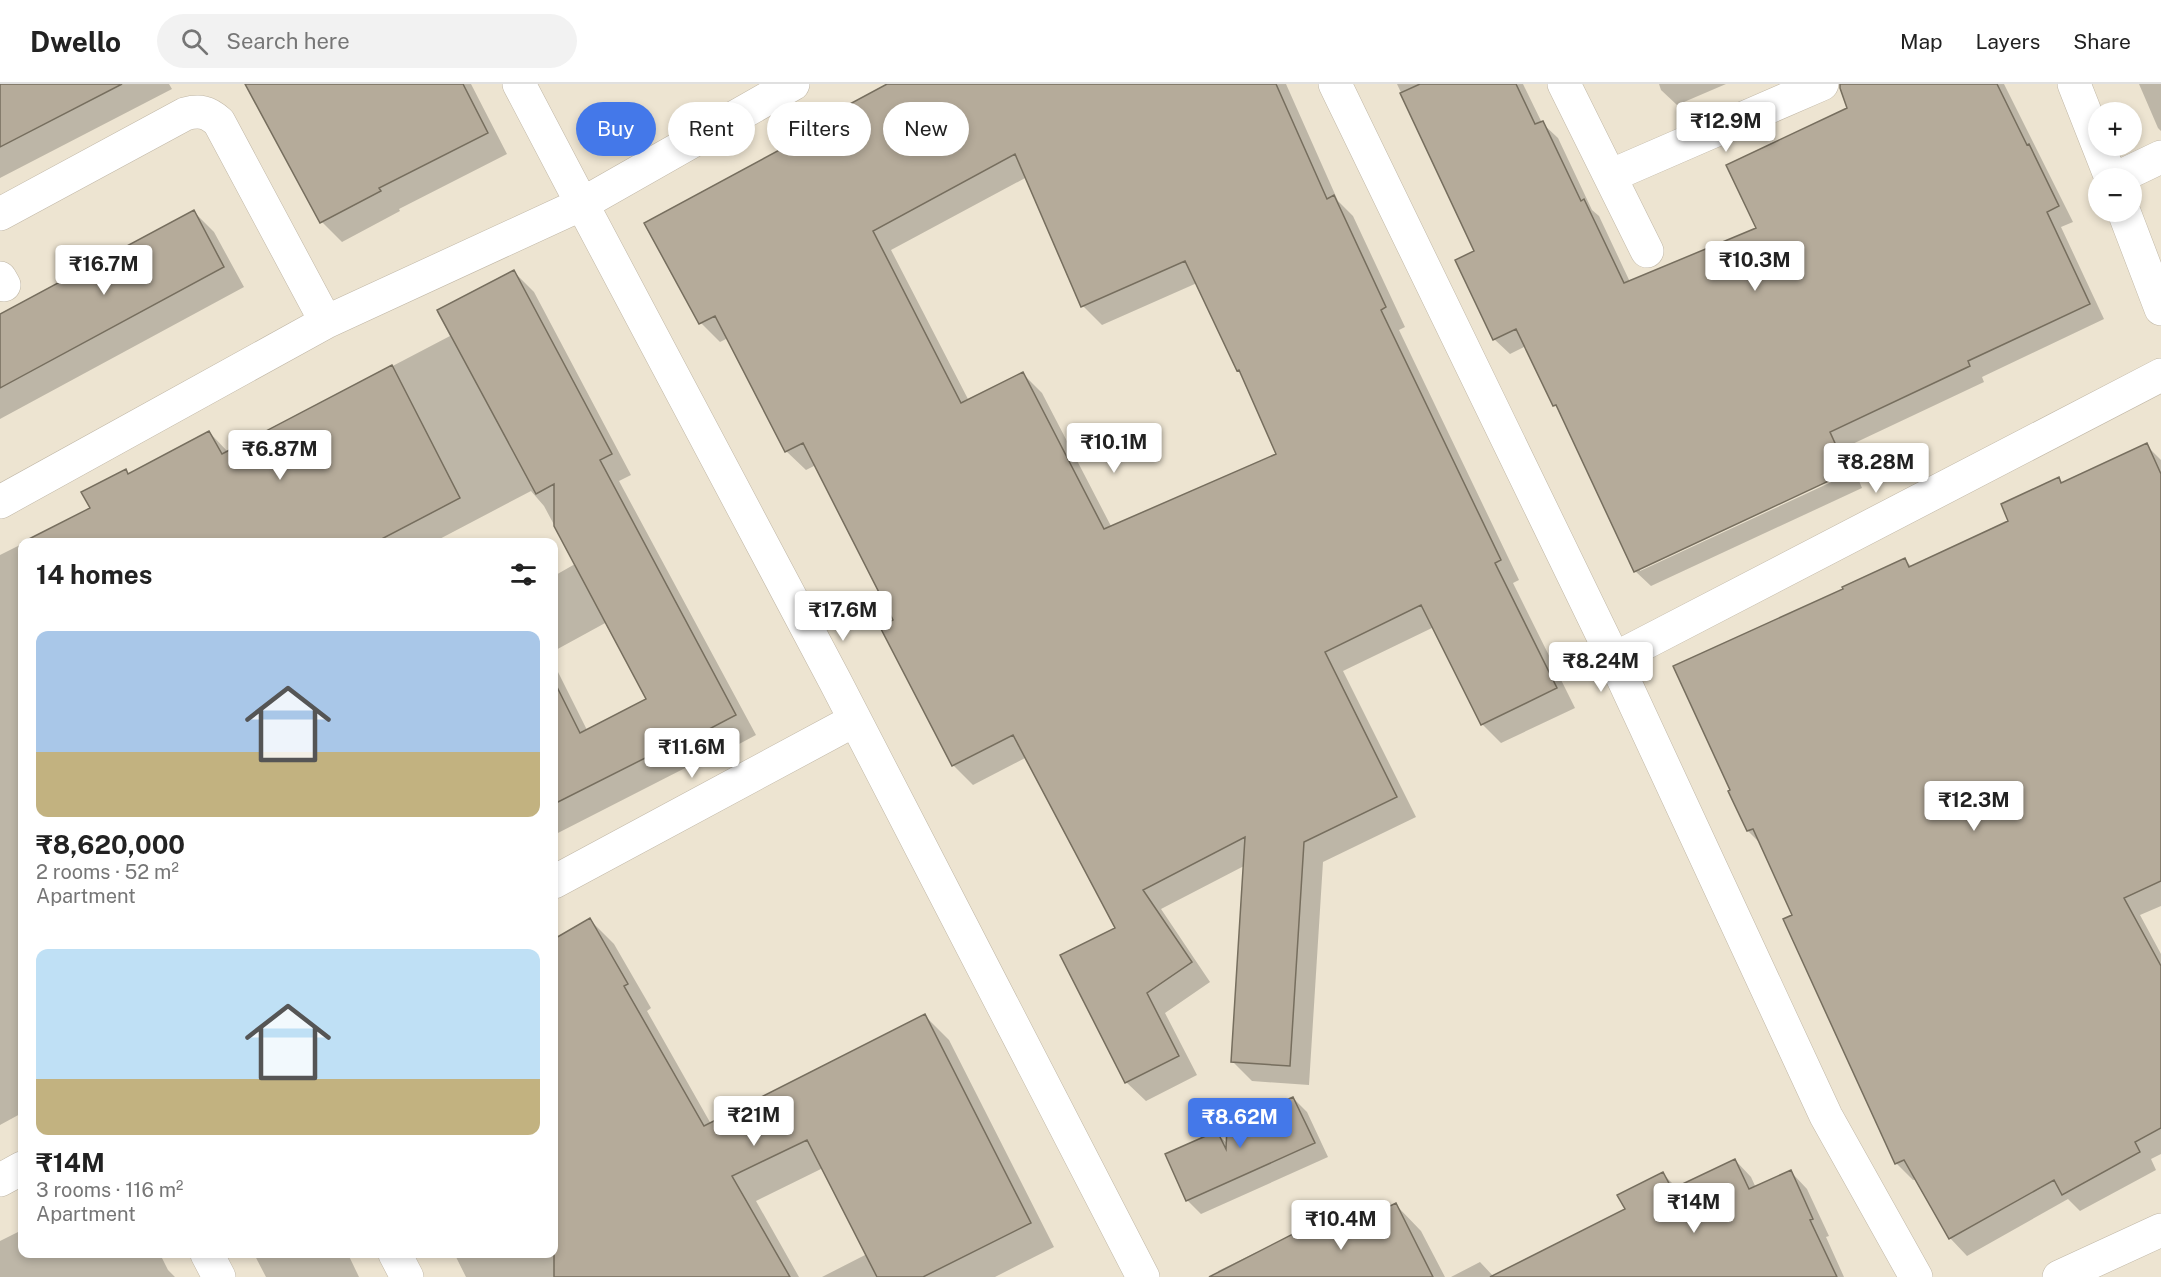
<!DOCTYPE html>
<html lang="en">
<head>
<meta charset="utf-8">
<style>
	body { margin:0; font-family:"Public Sans",sans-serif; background:#f2f2f2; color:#222; height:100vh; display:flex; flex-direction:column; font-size:22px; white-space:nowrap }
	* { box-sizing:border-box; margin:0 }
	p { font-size:20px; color:#767676 }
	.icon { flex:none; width:33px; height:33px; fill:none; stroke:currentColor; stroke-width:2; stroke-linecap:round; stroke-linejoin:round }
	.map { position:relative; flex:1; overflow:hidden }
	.sheet { position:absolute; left:18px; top:454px; width:540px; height:720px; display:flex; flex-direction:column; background:#fff; border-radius:12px; box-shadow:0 3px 9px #0003 }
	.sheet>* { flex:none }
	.hud { position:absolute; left:576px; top:18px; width:570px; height:54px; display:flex; gap:12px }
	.fabs { position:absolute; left:2088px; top:18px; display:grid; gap:12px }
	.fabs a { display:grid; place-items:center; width:54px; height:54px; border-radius:50%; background:#fff; box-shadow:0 3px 9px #0003; font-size:30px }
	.price { position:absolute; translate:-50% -51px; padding:0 14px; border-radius:6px; background:#fff; color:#222; font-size:20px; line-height:39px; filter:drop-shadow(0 2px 3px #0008) }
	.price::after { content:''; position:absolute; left:50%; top:36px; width:18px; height:14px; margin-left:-9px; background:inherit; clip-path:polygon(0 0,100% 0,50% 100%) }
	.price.on { background:#4478e9; color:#fff }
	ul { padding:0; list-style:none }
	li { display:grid; align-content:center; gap:12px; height:318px; padding:0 18px }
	li span { display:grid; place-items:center; height:186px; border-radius:12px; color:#555 }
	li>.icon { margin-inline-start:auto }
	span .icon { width:108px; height:108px; fill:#fffc; stroke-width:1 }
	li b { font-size:26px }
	h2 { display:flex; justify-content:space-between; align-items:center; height:72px; padding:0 18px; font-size:26px }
	.tag { padding:0 21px; border-radius:27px; background:#fff; box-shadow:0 3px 9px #0003; font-size:21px; line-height:54px }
	.tag.on { background:#4478e9; color:#fff }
	header { display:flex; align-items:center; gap:36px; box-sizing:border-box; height:84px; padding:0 30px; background:#fff; border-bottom:2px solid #e0e0e0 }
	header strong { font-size:28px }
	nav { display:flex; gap:33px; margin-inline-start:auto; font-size:21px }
	.search { width:420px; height:54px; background:#f2f2f2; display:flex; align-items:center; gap:15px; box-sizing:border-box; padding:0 21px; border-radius:33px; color:#767676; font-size:22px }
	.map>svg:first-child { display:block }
</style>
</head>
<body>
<header>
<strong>Dwello</strong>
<div class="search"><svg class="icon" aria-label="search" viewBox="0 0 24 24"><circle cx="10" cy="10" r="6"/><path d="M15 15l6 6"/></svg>Search here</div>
<nav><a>Map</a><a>Layers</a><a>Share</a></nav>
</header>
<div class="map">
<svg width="2161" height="1193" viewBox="0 0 2161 1193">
	<rect width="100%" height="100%" fill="#ede4d1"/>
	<path fill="#0003" fill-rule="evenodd" d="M 14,0 L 169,0 L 172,5 L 0,94 L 0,7 Z
		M 247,0 L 471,0 L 507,70 L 399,125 L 400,127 L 342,158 L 322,138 Z
		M 890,0 L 1286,0 L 1338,117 L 1353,132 L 1405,243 L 1399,246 L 1519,496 L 1513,499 L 1575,624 L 1501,659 L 1482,640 L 1434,543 L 1343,587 L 1416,733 L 1323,778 L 1309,1001 L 1252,997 L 1233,978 L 1244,782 L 1161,825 L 1210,898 L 1165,929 L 1197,991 L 1146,1017 L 1126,998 L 1117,844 L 1027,673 L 973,701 L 953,681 L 882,543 L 895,537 L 816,381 L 806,386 L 786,367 L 728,254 L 720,258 L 701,239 L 852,29 ZM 1027,93 L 1083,222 L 1102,241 L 1197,199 L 1238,286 L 1243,291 L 1278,371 L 1112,444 L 1042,309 L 1023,290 L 969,317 L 891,166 Z
		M 1397,0 L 1523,0 L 1542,39 L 1558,54 L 1592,126 L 1599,132 L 1630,198 L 1758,145 L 1849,25 L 1841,0 L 2004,0 L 2073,138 L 2061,143 L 2104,235 L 1982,293 L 1984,298 L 1844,364 L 1853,384 L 1640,484 L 1640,487 L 1855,387 L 1862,404 L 1651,502 L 1635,487 L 1560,327 L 1555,321 L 1526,262 L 1510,270 L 1494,255 L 1476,168 Z
		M 1659,0 L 1726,0 L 1677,21 L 1661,6 Z
		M 2139,0 L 2161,0 L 2161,47 L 2158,44 Z
		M 194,128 L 214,148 L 244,203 L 0,335 L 0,232 Z
		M 514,188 L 534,208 L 631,391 L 619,397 L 756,651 L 694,684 L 691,681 L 554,751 L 554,580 L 587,646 L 648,616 L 607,538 L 554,567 L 554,492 L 575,480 L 544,422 L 531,407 L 432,459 L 24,459 L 92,425 L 125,387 L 129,391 L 209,348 L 228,368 L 450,252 L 437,228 Z
		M 2146,361 L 2161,376 L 2161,822 L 2140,831 L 2161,870 L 2161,1070 L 2151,1075 L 2156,1086 L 2080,1127 L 2068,1115 L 1967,1172 L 1950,1154 L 1917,1095 L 1913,1096 L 1896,1079 L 1794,831 L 1761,760 L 1748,747 L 1845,506 L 1905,476 L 1912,483 L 2010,438 L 2059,395 L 2063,399 Z
		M 22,460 L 22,1029 L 0,1041 L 0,471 Z
		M 590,836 L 614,860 L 651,924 L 647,927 L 711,1040 L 925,932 L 949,956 L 1054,1163 L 995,1193 L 822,1193 L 867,1170 L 823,1084 L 756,1117 L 799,1193 L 466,1193 L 456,1173 L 462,1170 L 554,1170 L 554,857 Z
		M 1293,1014 L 1307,1028 L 1328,1073 L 1201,1130 L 1187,1116 L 1216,1049 L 1228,1060 Z
		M 1735,1076 L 1751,1093 L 1756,1104 L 1791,1088 L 1807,1105 L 1829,1152 L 1826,1153 L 1844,1193 L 1451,1193 L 1480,1178 L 1494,1193 L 1627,1126 L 1663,1090 L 1677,1104 Z
		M 1396,1121 L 1421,1147 L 1445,1193 L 1221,1193 L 1218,1187 L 1257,1168 L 1258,1170 L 1330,1133 L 1339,1141 L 1375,1123 L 1381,1128 Z
		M 22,1146 L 22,1170 L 160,1170 L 168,1186 L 175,1193 L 0,1193 L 0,1157 Z
		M 254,1170 L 348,1170 L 359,1193 L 266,1193 Z"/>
	<path fill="#b5ab9a" stroke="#766e5e" stroke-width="1.5" fill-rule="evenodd" d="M 0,0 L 122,0 L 0,63 Z
		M 245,0 L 463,0 L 488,49 L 379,104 L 381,107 L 320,139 Z
		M 887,0 L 1276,0 L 1327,115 L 1334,111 L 1386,223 L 1381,226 L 1501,476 L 1495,479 L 1557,604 L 1481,641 L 1421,521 L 1325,568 L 1397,713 L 1304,758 L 1290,982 L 1231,978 L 1245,753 L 1143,806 L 1192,878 L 1147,909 L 1179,972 L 1125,999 L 1060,871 L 1115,844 L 1013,651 L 952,682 L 880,543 L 893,536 L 803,359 L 785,368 L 715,232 L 699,240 L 644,139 L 850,28 L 846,22 ZM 1015,70 L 1081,223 L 1185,177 L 1237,287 L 1239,286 L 1276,370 L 1104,445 L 1023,288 L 961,319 L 873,147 Z
		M 1420,0 L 1516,0 L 1535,40 L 1543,37 L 1581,117 L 1584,115 L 1624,199 L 1756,144 L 1726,81 L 1847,24 L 1840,4 L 1840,0 L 1997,0 L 2027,61 L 2029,60 L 2059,122 L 2047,128 L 2090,220 L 1968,277 L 1970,282 L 1830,348 L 1848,388 L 1634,488 L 1556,321 L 1553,322 L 1516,245 L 1493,256 L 1455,176 L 1474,167 L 1400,9 Z
		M 194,126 L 224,183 L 0,304 L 0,230 Z
		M 514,186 L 612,370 L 600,376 L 736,631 L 673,664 L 671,661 L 554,720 L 554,597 L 580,649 L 646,615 L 554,442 L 554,400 L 536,410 L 437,226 Z
		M 392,281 L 460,414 L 374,459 L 21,459 L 90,424 L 81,408 L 126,385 L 128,390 L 209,347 L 222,370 Z
		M 2147,359 L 2161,390 L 2161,797 L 2124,814 L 2161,882 L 2161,1044 L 2135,1058 L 2140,1068 L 2062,1111 L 2054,1096 L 1949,1155 L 1904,1076 L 1895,1080 L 1783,835 L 1792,831 L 1753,745 L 1747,747 L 1728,707 L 1730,706 L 1673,582 L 1843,505 L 1842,503 L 1905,474 L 1909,483 L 2008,437 L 2001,420 L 2059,393 L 2061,399 Z
		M 590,834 L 628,900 L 624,902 L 704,1042 L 925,930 L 1031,1139 L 923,1193 L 877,1193 L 807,1056 L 732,1092 L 790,1193 L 554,1193 L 554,855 Z
		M 1293,1013 L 1315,1059 L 1186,1117 L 1165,1070 L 1217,1047 L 1226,1065 L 1227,1042 Z
		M 1735,1075 L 1749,1105 L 1791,1086 L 1813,1135 L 1810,1136 L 1837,1193 L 1490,1193 L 1625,1125 L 1617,1111 L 1663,1088 L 1672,1105 Z
		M 1396,1119 L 1433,1193 L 1209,1193 L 1330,1131 L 1336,1141 L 1376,1121 L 1378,1128 Z"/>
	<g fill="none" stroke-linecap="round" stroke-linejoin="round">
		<defs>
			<path id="minor" d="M 793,0 L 582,120 L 835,597 L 1143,1193
				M 1335,0 L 1614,575 L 1826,1032 L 1916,1193
				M 1564,0 L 1647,167
				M 2074,0 L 2111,94
				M 1610,92 L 1822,0
				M 2117,94 L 2161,73
				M 2124,128 L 2161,225
				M 0,130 L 185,30 C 200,26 208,28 219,38 L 326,238
				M 0,194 L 4,201
				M 0,418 L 326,238 L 582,120 L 519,0
				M 1614,575 L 2161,291
				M 554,798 L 855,636
				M 0,1096 L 22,1084
				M 207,1170 L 219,1193
				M 395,1170 L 407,1193
				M 2059,1193 L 2161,1146"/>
		</defs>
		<use href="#minor" stroke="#c0b7a6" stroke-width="34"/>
		<use href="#minor" stroke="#fff" stroke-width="33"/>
	</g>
</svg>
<div class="fabs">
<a>+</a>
<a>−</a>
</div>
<b class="price" style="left:1726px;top:69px">₹12.9M</b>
<b class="price" style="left:1755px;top:208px">₹10.3M</b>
<b class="price" style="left:104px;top:212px">₹16.7M</b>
<b class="price" style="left:1114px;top:390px">₹10.1M</b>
<b class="price" style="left:280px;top:397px">₹6.87M</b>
<b class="price" style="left:1876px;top:410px">₹8.28M</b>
<b class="price" style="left:843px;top:558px">₹17.6M</b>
<b class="price" style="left:1601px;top:609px">₹8.24M</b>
<b class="price" style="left:692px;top:695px">₹11.6M</b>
<b class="price" style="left:1974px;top:748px">₹12.3M</b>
<b class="price" style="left:754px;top:1063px">₹21M</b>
<b class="price on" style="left:1240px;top:1065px">₹8.62M</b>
<b class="price" style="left:1694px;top:1150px">₹14M</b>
<b class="price" style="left:1341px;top:1167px">₹10.4M</b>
<div class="hud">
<a class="tag on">Buy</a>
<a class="tag">Rent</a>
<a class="tag">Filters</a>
<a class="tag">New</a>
</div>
<section class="sheet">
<h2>14 homes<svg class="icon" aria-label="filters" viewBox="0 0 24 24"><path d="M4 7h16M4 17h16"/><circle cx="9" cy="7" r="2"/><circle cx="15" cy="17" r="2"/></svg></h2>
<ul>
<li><span style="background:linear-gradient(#a9c7e8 65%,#c2b280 0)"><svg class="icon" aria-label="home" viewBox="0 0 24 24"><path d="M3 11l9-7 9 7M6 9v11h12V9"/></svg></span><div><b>₹8,620,000</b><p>2 rooms · 52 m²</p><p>Apartment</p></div></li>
<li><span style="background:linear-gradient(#bfe0f5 70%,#c2b280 0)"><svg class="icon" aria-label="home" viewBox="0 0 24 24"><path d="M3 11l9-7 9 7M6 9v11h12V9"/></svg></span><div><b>₹14M</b><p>3 rooms · 116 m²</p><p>Apartment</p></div></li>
</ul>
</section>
</div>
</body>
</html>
